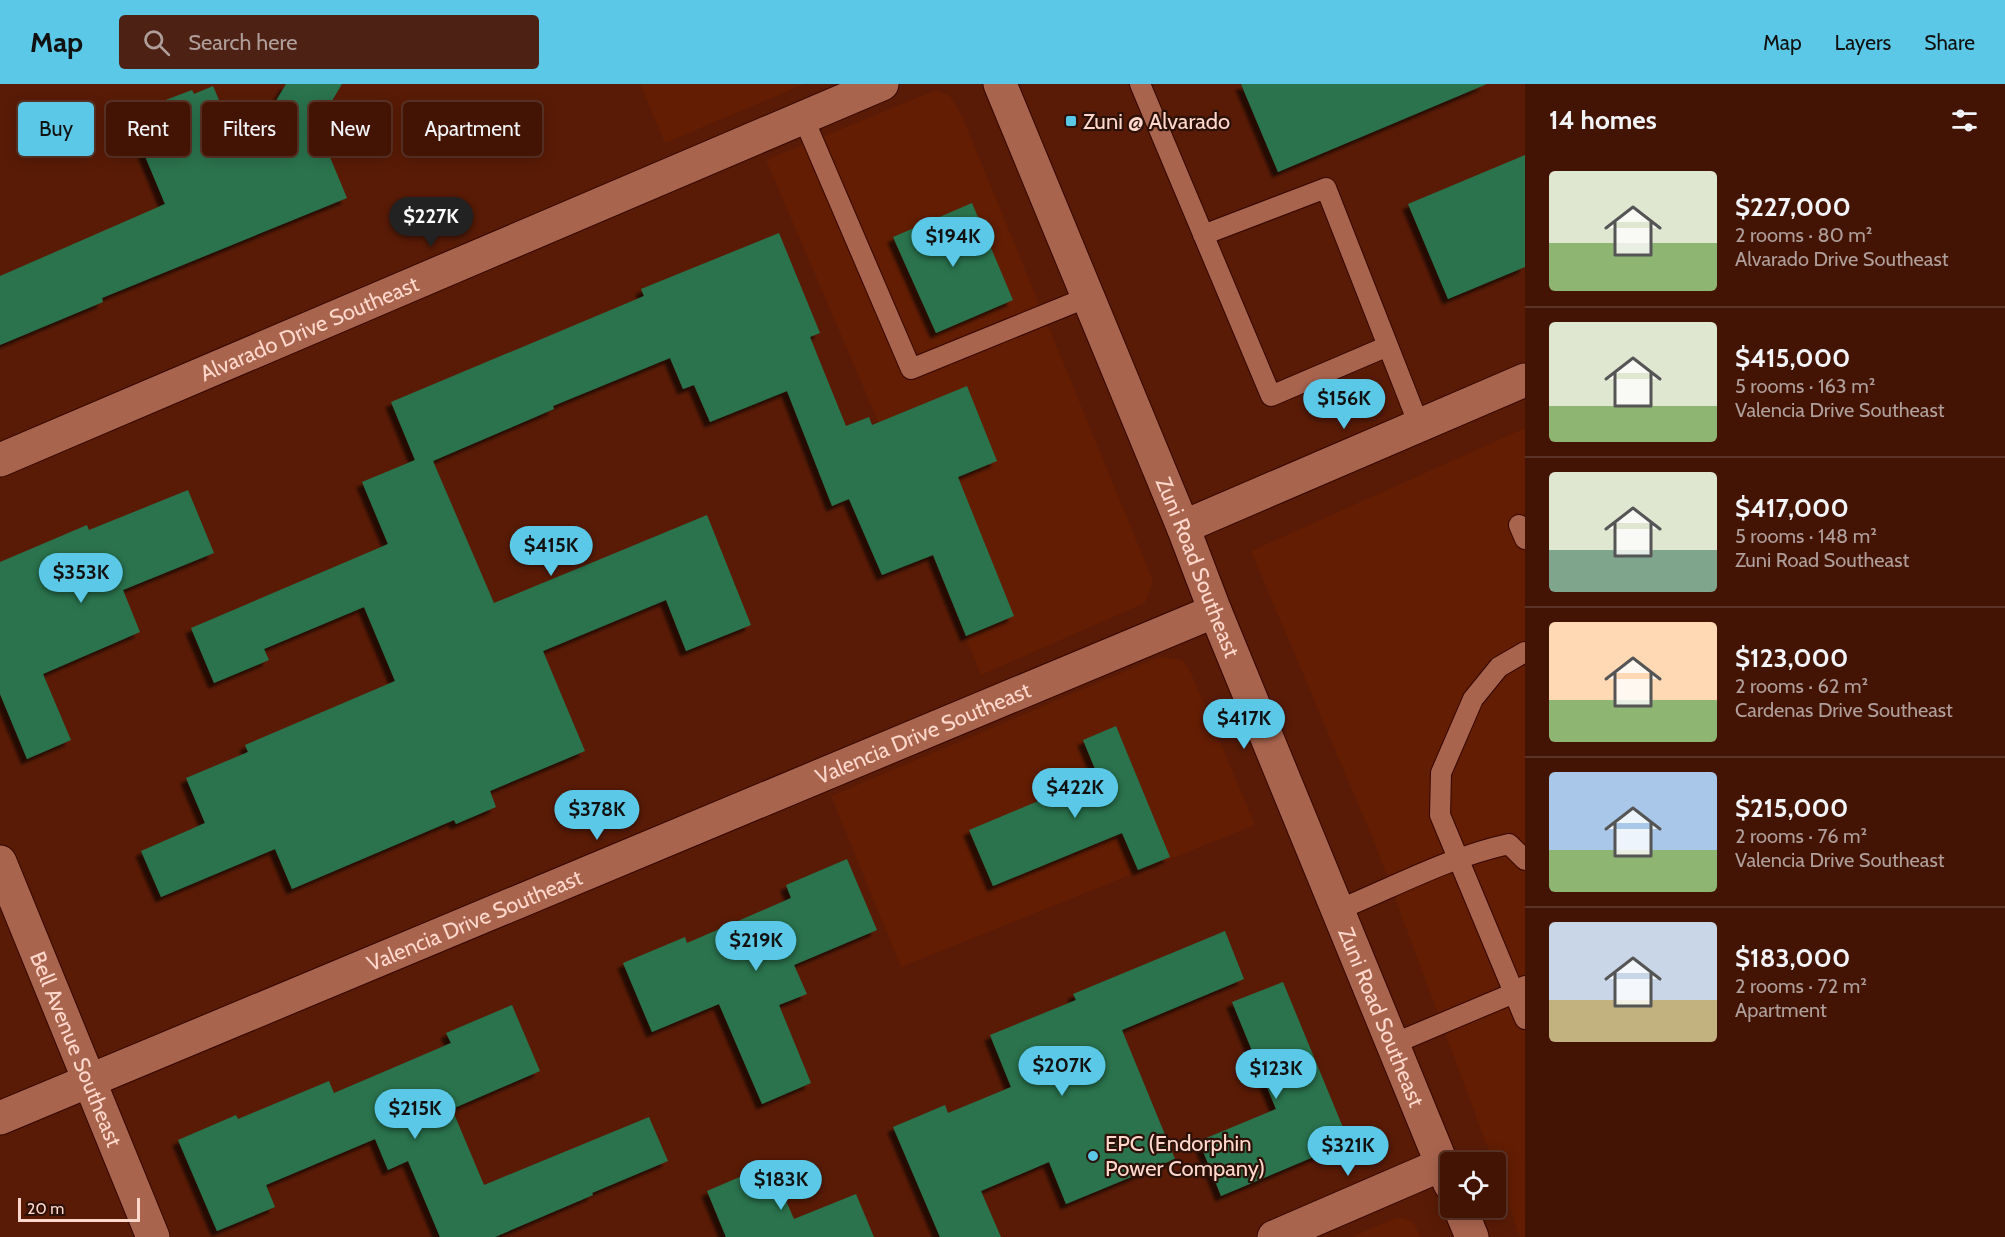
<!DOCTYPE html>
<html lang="en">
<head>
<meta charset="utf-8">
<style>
	body { margin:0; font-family:Cabin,sans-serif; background:#4d2113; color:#f1f3f6; height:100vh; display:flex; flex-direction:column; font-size:22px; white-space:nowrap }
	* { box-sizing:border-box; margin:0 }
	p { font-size:20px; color:#af9e9a }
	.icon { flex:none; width:33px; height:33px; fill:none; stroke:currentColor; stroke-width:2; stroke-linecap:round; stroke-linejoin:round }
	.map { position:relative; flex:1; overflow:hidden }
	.panel { display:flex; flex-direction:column; background:#431404; width:480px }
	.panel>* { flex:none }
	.guide { position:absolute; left:18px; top:18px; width:570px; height:54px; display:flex; gap:12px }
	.controls { position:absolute; left:1440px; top:1068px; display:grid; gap:12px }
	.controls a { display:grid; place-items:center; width:66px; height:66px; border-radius:6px; background:#431404; box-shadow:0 3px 15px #0003,0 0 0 2px #5b3326; font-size:30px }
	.scale { position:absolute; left:18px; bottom:15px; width:122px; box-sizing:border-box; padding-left:6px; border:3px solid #ffd7cb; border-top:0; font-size:16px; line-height:21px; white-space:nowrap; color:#ffd7cb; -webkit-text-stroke:4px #2c1109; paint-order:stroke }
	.price { position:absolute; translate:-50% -51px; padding:0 14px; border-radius:21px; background:#5ac8e6; color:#111; font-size:20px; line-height:39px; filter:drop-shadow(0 2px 3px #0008) }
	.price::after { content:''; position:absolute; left:50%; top:36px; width:18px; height:14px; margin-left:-9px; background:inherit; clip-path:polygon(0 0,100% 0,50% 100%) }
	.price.selected { background:#222; color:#fff }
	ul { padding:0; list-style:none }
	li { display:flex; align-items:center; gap:18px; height:150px; padding:0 24px }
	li+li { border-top:2px solid #5b3326 }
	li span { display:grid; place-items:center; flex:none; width:168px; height:120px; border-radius:6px; color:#555 }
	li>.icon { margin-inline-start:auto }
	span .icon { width:72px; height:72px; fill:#fffc; stroke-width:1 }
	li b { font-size:26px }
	h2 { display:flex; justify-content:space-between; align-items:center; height:72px; padding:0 24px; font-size:26px }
	.chip { padding:0 21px; border-radius:6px; background:#431404; box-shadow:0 3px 15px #0003,0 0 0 2px #5b3326; font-size:21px; line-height:54px }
	.chip.selected { background:#5ac8e6; color:#111 }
	header { display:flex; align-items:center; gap:36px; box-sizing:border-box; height:84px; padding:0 30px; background:#5ac8e6; color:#111 }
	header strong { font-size:28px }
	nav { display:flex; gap:33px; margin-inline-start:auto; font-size:21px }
	.search { width:420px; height:54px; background:#4d2113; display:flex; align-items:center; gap:15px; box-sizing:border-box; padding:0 21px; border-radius:6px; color:#af9e9a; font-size:22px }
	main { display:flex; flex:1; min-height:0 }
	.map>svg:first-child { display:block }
</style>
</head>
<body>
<header>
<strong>Map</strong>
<div class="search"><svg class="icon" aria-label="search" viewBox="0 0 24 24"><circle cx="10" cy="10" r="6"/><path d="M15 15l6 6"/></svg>Search here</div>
<nav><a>Map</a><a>Layers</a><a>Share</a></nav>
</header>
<main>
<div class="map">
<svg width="1525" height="1153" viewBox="0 0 1525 1153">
	<defs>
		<filter id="shadow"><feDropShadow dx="-5.5" dy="5.5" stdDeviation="1.5" flood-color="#0009"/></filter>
	</defs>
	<rect width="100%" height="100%" fill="#591b06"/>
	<path fill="#621d03" d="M 640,0 L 805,0 L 665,59 Z
		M 936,6 L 950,12 L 962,32 L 1153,497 L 1145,519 L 981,591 L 877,335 L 766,76 Z
		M 1525,344 L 1525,1153 L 1520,1153 L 1496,1086 L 1496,1078 L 1493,1078 L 1375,760 L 1251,467 Z
		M 1159,573 L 1182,576 L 1191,589 L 1255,741 L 901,883 L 831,712 Z
		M 1399,1133 L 1413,1138 L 1421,1153 L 1351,1153 Z"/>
	<path fill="#29734e" filter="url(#shadow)" d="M 286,0 L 342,0 L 317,42 L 347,114 L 102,214 L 103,218 L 0,261 L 0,192 L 165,120 L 132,41 L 159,31 L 155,20 L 192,6 L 194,10 L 213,2 L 243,72 Z
		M 1241,0 L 1487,0 L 1278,88 Z
		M 1525,71 L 1525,183 L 1448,215 L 1408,120 Z
		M 972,119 L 1013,216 L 936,249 L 893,153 Z
		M 779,149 L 820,249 L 810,253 L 846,342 L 869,333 L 872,341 L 967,302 L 997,377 L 958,393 L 1014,532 L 966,552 L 933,471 L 882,491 L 849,415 L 832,422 L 787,307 L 710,338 L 694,301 L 683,305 L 670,274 L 553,322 L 554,325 L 433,377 L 494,519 L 707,431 L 751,541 L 686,567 L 666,516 L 543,567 L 585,667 L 490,707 L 496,723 L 456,740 L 454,736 L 292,805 L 275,765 L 161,813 L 141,767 L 205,739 L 186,694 L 248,668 L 245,661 L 395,597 L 364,523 L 264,565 L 269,576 L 214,599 L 191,544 L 388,460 L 362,398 L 415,376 L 391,318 L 644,212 L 641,205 Z
		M 188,406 L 214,469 L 123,506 L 140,548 L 43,590 L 71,656 L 27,675 L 0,610 L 0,478 L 87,441 L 89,446 Z
		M 1116,642 L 1170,773 L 1138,786 L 1122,749 L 993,802 L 969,746 L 1098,692 L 1083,656 Z
		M 847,775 L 877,846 L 794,881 L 807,910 L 779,921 L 811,999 L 762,1020 L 719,920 L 652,948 L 623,879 L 685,853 L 687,859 L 791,814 L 786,801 Z
		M 1225,847 L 1244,895 L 1122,946 L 1175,1075 L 1066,1120 L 1049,1078 L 981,1107 L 1001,1153 L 940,1153 L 893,1043 L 945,1021 L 948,1029 L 1011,1003 L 990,951 L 1076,916 L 1073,910 Z
		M 1283,898 L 1349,1058 L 1221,1112 L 1199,1057 L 1276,1025 L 1232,918 Z
		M 512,921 L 540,987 L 452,1025 L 484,1101 L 649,1033 L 668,1077 L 592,1109 L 593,1111 L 495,1153 L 440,1153 L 408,1077 L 388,1086 L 375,1055 L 266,1101 L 275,1123 L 217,1147 L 178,1056 L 236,1031 L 238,1035 L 329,997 L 334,1009 L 451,959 L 446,949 Z
		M 770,1080 L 794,1135 L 856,1110 L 874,1153 L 726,1153 L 707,1107 Z"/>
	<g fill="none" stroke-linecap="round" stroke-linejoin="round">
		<defs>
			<path id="lane" d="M 1140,0 L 1271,312 L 1388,262 L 1419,341
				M 803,33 L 911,285 L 1088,213
				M 1203,151 L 1326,104 L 1388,262
				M 1519,441 L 1525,455
				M 1525,568 L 1499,583 L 1473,615 L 1441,689 L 1440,731 L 1525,935
				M 1338,826 C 1394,803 1449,773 1509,760 L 1525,776
				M 1393,960 L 1514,909 L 1525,902"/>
			<g id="street">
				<path d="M 1183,443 L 1525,296"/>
				<path id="s1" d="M 0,778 L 153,1153"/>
				<path id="s2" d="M 0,1034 L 1215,527"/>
				<path d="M 1274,1153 L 1443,1080"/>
			</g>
			<g id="secondary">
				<path id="s3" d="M 1000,0 L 1183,443 L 1215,527 L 1450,1100"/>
				<path id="s4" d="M 0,376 L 882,0"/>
				<path d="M 1460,1124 L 1472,1153"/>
			</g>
		</defs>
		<use href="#lane" stroke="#350700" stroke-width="22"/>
		<use href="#street" stroke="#350700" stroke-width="35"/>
		<use href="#secondary" stroke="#350700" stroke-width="35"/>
		<use href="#lane" stroke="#a9644e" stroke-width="20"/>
		<use href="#street" stroke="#a9644e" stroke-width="33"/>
		<use href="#secondary" stroke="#a9644e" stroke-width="33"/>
	</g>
	<g fill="#5ac8e6" stroke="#2c1109" stroke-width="2">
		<rect x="1065" y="31" width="12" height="12" rx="3"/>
		<circle cx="1093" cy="1072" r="6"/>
	</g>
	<g text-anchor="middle" stroke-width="4.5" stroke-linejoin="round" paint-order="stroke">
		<g font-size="22" fill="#ffd7cb" stroke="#2c1109" text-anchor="start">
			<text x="1083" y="45">Zuni @ Alvarado</text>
			<text x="1105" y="1067">EPC (Endorphin<tspan x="1105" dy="25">Power Company)</tspan></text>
		</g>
		<g font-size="22" fill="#ffd7cb" stroke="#2c1109">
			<text dy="8" stroke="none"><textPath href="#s4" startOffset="336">Alvarado Drive Southeast</textPath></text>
			<text dy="8" stroke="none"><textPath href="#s3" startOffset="522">Zuni Road Southeast</textPath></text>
			<text dy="8" stroke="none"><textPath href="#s2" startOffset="1000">Valencia Drive Southeast</textPath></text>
			<text dy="8" stroke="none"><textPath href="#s2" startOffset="514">Valencia Drive Southeast</textPath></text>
			<text dy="8" stroke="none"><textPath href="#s3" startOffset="1008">Zuni Road Southeast</textPath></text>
			<text dy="8" stroke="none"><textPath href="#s1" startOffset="202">Bell Avenue Southeast</textPath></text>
		</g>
	</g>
</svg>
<div class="controls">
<a><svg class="icon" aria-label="locate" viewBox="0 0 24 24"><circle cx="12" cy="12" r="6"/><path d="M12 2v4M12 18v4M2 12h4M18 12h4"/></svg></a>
</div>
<div class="scale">20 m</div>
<b class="price selected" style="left:431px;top:164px">$227K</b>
<b class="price" style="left:953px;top:184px">$194K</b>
<b class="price" style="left:1344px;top:346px">$156K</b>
<b class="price" style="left:551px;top:493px">$415K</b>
<b class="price" style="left:81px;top:520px">$353K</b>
<b class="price" style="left:1244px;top:666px">$417K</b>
<b class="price" style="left:1075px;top:735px">$422K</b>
<b class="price" style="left:597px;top:757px">$378K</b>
<b class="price" style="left:756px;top:888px">$219K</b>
<b class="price" style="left:1062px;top:1013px">$207K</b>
<b class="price" style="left:1276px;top:1016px">$123K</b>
<b class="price" style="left:415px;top:1056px">$215K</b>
<b class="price" style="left:1348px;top:1093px">$321K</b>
<b class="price" style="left:781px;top:1127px">$183K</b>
<div class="guide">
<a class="chip selected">Buy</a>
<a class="chip">Rent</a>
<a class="chip">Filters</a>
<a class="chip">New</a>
<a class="chip">Apartment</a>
</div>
</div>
<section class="panel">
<h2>14 homes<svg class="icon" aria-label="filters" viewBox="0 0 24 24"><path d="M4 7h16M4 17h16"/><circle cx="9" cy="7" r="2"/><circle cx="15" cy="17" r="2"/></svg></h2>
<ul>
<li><span style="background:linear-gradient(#dfe7d0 60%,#8fb573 0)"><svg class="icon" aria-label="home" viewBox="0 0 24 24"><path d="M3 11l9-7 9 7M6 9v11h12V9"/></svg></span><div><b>$227,000</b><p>2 rooms · 80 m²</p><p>Alvarado Drive Southeast</p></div></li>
<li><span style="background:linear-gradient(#dfe7d0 70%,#8fb573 0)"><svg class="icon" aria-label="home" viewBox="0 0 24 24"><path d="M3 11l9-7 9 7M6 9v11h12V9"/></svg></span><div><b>$415,000</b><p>5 rooms · 163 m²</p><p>Valencia Drive Southeast</p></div></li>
<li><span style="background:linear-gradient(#dfe7d0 65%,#7fa58c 0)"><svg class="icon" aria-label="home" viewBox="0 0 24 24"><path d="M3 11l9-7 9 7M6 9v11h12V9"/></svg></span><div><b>$417,000</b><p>5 rooms · 148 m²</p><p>Zuni Road Southeast</p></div></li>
<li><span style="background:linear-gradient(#ffd9b3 65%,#8fb573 0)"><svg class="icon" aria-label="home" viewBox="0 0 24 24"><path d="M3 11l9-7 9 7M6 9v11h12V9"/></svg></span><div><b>$123,000</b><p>2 rooms · 62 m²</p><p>Cardenas Drive Southeast</p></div></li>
<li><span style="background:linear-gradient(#a9c7e8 65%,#8fb573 0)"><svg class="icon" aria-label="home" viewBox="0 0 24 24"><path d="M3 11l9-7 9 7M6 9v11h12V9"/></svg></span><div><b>$215,000</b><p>2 rooms · 76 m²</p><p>Valencia Drive Southeast</p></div></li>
<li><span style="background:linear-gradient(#c9d6e8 65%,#c2b280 0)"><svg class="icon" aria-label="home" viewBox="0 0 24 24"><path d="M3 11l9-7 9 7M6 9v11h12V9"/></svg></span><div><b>$183,000</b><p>2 rooms · 72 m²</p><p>Apartment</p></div></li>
</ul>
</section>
</main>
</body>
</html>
